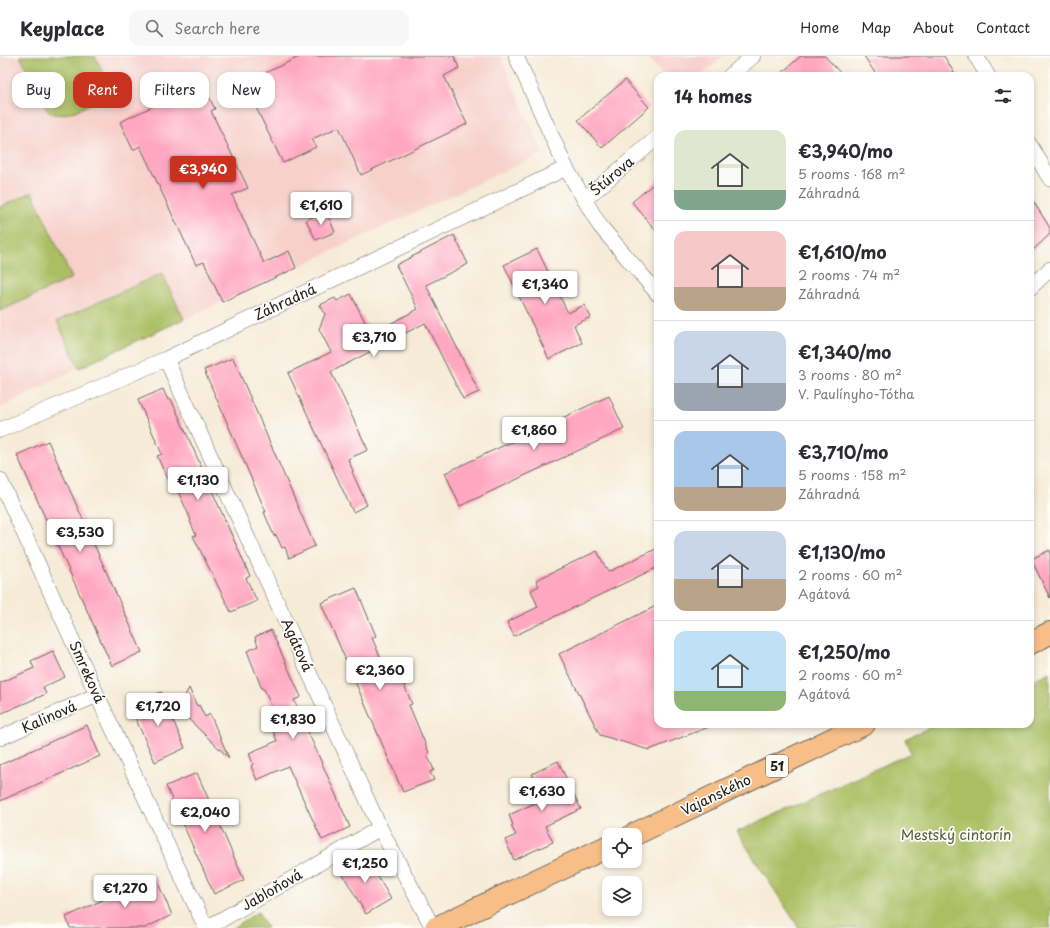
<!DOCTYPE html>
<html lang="en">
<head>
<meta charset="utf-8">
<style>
	body { margin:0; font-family:"Playpen Sans",sans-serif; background:#f7f7f7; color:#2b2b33; height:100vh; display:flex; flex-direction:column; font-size:15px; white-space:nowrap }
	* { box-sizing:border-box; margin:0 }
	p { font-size:13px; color:#7c7c81 }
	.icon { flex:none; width:22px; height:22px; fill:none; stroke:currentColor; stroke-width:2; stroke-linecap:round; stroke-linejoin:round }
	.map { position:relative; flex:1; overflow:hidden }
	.side { position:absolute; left:654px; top:16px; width:380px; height:656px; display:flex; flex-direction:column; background:#fff; border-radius:12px; box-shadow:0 2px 6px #0003 }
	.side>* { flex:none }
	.guide { position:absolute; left:12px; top:16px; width:380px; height:36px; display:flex; gap:8px }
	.tools { position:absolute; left:602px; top:772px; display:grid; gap:8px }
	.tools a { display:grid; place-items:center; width:40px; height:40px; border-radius:8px; background:#fff; box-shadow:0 2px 6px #0003; font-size:20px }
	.price { position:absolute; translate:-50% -34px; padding:0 9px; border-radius:4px; background:#fff; color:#222; font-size:13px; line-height:26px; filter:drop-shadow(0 1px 2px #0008) }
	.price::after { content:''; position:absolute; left:50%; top:24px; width:12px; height:9px; margin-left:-6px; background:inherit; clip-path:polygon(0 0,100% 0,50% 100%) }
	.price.on { background:#c8321e; color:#fff }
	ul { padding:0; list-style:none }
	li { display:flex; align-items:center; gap:12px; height:100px; padding:0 20px }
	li+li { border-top:1px solid #e1e1e2 }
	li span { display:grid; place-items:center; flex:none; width:112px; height:80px; border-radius:12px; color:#555 }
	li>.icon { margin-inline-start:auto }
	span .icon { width:48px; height:48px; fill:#fffc; stroke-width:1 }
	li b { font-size:17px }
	h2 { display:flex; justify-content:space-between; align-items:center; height:48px; padding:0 20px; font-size:17px }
	.chip { padding:0 14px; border-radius:12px; background:#fff; box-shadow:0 2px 6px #0003; font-size:14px; line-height:36px }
	.chip.on { background:#c8321e; color:#fff }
	header { display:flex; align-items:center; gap:24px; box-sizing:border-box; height:56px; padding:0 20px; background:#fff; border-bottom:1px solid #e1e1e2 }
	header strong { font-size:19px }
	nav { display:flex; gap:22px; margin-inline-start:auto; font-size:14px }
	.search { width:280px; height:36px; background:#f7f7f7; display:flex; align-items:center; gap:10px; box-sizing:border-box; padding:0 14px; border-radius:12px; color:#7c7c81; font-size:15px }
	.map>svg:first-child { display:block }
</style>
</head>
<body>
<header>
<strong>Keyplace</strong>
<div class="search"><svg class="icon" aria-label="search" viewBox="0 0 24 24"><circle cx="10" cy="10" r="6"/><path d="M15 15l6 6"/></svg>Search here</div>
<nav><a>Home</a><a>Map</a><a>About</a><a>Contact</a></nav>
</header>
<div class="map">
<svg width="1050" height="872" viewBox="0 0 1050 872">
	<rect width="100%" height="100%" fill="#fdfcf7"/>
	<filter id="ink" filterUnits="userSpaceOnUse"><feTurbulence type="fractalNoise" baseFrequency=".025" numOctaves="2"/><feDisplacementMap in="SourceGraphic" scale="8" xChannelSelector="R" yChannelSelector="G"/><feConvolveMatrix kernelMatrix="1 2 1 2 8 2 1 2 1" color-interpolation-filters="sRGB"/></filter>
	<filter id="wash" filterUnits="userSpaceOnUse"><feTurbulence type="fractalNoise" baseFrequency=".012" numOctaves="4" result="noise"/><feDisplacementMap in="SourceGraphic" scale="16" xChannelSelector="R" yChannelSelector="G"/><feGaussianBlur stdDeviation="0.9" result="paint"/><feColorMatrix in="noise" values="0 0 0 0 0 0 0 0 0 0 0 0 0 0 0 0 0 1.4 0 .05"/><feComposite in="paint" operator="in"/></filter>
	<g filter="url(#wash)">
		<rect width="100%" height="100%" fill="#f6ebd7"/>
		<path fill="#f7d0ca" d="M 0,0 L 500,0 L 543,97 L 79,312 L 0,352 Z
			M 646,0 L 724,0 L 701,20 L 664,20 Z"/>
		<path fill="#abbe62" stroke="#646d3f" d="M 20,0 L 95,0 C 99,9 106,19 106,29 C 106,44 69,61 55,58 C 53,58 50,56 47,54 Z
			M 32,136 L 72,222 L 0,255 L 0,151 Z
			M 162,217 L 184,263 L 79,312 L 57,265 Z
			M 1050,616 L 1050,872 L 799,872 L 737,776 L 911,697 L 905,683 L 937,668 L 1030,668 L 1030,625 Z
			M 258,856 L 267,872 L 233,872 Z"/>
		<g id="blocks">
			<path fill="#ffa6c1" d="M 301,0 L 454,0 L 459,12 L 444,20 L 467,68 L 361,119 L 339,71 L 312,83 L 316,91 L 283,107 L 244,27 Z
				M 801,0 L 825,0 L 843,20 L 778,20 Z
				M 864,0 L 944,0 L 956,20 L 877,20 Z
				M 625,24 L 649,51 L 602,92 L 578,64 Z
				M 202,27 L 215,53 L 211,55 L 248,132 L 232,139 L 264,207 L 289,195 L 296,212 L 222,246 L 204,206 L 196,209 L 140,90 L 133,94 L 120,66 Z
				M 658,124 L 658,177 L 632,146 Z
				M 1030,140 L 1050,172 L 1050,178 L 1030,197 Z
				M 326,155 L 335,176 L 316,184 L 306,164 Z
				M 454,179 L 468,208 L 426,229 L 479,336 L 463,343 L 425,267 L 331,316 L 368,394 L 348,403 L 353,415 L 352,416 L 367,449 L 353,456 L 288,317 L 331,296 L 319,273 L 325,258 L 320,249 L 335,242 L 337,245 L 351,238 L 371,278 L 418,253 L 396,209 Z
				M 537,193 L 568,257 L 584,249 L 591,261 L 574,269 L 582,287 L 549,303 L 504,209 Z
				M 233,302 L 315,490 L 289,502 L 285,491 L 282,492 L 276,479 L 274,480 L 264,456 L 266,456 L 204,314 Z
				M 163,333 L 168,344 L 171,343 L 250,520 L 246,522 L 257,545 L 231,556 L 193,480 L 196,479 L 190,465 L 191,464 L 173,424 L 169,425 L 163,413 L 157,400 L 162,398 L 138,344 Z
				M 609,340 L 624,373 L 460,450 L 445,417 Z
				M 48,385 L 142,596 L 112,610 L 17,399 Z
				M 658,492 L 658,511 L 514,580 L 507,566 L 538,551 L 531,534 L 539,530 L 536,524 L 597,495 L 608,516 Z
				M 1050,494 L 1050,542 L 1031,503 Z
				M 356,532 L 376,580 L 372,582 L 389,621 L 399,617 L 412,648 L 409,649 L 429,697 L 427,698 L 434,714 L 430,716 L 434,724 L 403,736 L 321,547 Z
				M 658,549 L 658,668 L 714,669 L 649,694 L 600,679 L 559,598 Z
				M 271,574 L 301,641 L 294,644 L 350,771 L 322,784 L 288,710 L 257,724 L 251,710 L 253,708 L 249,697 L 277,685 L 269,665 L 277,662 L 264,633 L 262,633 L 247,595 L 258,590 L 255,581 Z
				M 53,595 L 65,621 L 43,631 L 46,638 L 0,658 L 0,627 L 34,612 L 31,605 Z
				M 189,632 L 197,650 L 199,649 L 205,661 L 210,658 L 229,702 L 178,653 Z
				M 161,636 L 185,692 L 155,706 L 130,650 Z
				M 87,669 L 100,700 L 0,745 L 0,709 Z
				M 558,705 L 581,753 L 545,770 L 553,786 L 514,804 L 505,784 L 516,779 L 511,770 L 513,769 L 509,759 L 544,743 L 532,718 Z
				M 197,717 L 244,824 L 214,838 L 166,730 Z
				M 364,797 L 391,843 L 366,858 L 339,812 Z
				M 155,820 L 172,859 L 145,872 L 70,872 L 66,861 Z"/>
		</g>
	</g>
	<g filter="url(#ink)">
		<use href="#blocks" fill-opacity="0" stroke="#68645d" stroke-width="1"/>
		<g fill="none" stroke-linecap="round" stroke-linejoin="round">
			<defs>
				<path id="minor" d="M 516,0 L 566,112 L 600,170 L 658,238
					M 976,0 L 988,20
					M 730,20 L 753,0
					M 1030,89 L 1050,123
					M 585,143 L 658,81
					M 1030,232 L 1050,213
					M 166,303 L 380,772 L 433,872
					M 0,374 L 166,303 L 566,112
					M 0,424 L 97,639 L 206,872
					M 0,682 L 97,639
					M 207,872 L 380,772"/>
				<path id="primary" d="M 1030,587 L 1050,577
					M 633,779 L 864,668
					M 436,872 L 609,790"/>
			</defs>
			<use href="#minor" stroke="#68645d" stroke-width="16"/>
			<use href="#primary" stroke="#68645d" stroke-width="24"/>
			<use href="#minor" stroke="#fff" stroke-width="15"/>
			<use href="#primary" stroke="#f7be88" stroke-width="22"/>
		</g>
	</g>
	<g text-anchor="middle" stroke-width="3.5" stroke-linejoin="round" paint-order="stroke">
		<rect fill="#fdfcf7" stroke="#605f5e" stroke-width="1" x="766" y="699" width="22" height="22" rx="3"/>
		<g font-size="13" font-weight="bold" fill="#1c1c1c">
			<text x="777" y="715">51</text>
		</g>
		<g font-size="14" fill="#1c1c1c" stroke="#fdfcf7">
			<text transform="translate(612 120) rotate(-40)" y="5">Štúrova</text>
			<text transform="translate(285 246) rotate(-25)" y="5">Záhradná</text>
			<text transform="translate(297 589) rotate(66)" y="5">Agátová</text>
			<text transform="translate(87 616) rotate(66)" y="5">Smreková</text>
			<text transform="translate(49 661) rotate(-24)" y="5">Kalinová</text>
			<text transform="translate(716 739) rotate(-26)" y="5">Vajanského</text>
			<text transform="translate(272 834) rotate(-30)" y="5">Jabloňová</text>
		</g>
		<g font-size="14" fill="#555d38" stroke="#fdfcf7">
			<text x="956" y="784">Mestský cintorín</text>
		</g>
	</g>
</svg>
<div class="tools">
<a><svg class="icon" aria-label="locate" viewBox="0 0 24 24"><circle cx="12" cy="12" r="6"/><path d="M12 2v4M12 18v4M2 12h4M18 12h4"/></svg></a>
<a><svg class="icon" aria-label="layers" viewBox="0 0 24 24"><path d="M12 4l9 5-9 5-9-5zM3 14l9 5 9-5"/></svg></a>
</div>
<b class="price on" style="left:203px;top:134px">€3,940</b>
<b class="price" style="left:321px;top:170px">€1,610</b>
<b class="price" style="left:545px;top:249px">€1,340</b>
<b class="price" style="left:374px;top:302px">€3,710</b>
<b class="price" style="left:534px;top:395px">€1,860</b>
<b class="price" style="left:198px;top:445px">€1,130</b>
<b class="price" style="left:80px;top:497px">€3,530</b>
<b class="price" style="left:380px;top:635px">€2,360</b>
<b class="price" style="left:158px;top:671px">€1,720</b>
<b class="price" style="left:293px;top:684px">€1,830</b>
<b class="price" style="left:542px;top:756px">€1,630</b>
<b class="price" style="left:205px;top:777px">€2,040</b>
<b class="price" style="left:365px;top:828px">€1,250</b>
<b class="price" style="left:125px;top:853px">€1,270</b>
<div class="guide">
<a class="chip">Buy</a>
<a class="chip on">Rent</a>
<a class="chip">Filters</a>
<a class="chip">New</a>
</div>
<section class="side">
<h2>14 homes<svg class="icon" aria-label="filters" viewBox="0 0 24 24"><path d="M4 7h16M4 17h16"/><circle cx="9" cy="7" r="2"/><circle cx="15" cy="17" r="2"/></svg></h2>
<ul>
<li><span style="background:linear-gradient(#dfe7d0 75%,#7fa58c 0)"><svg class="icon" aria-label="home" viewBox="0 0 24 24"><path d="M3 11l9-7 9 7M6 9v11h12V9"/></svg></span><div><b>€3,940/mo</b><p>5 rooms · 168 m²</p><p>Záhradná</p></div></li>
<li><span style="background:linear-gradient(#f6c9c9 70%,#b9a48a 0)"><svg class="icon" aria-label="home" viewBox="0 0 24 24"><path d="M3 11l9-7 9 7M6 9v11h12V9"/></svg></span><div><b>€1,610/mo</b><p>2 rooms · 74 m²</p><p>Záhradná</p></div></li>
<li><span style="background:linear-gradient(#c9d6e8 65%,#9aa5b1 0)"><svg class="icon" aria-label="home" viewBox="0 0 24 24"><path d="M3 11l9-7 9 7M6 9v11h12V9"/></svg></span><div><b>€1,340/mo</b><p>3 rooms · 80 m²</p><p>V. Paulínyho-Tótha</p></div></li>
<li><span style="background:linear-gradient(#a9c7e8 70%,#b9a48a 0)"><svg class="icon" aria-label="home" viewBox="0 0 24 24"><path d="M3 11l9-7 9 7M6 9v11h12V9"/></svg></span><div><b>€3,710/mo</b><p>5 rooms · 158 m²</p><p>Záhradná</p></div></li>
<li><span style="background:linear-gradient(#c9d6e8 60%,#b9a48a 0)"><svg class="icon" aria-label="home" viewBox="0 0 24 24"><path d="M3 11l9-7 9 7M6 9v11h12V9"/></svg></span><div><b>€1,130/mo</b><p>2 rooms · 60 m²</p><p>Agátová</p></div></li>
<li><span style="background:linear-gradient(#bfe0f5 75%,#8fb573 0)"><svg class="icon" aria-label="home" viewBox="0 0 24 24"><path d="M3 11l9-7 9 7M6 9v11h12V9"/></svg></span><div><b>€1,250/mo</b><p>2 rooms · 60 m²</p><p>Agátová</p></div></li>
</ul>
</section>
</div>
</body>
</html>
